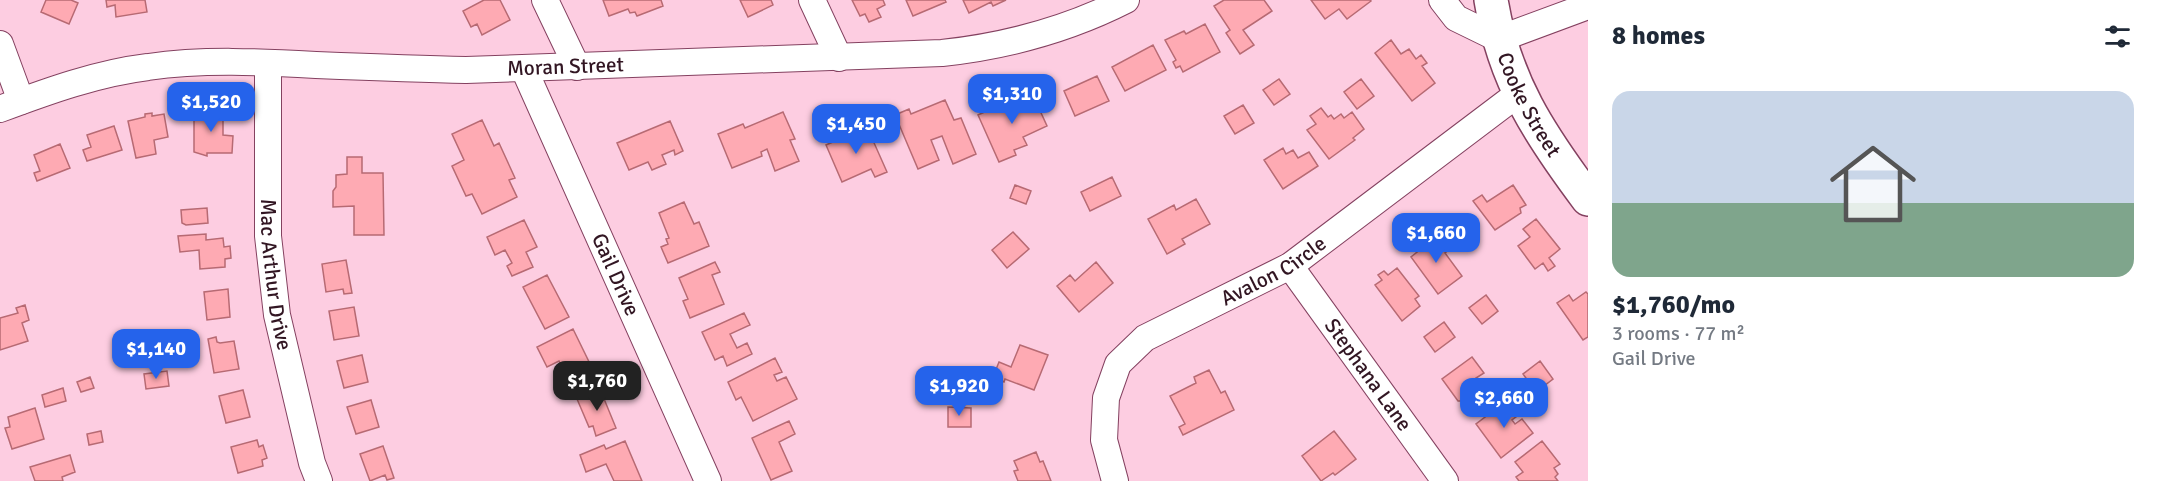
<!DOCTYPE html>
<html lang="en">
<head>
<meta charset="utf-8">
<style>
	body { margin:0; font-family:Signika,sans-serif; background:#f2f2f3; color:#1f2937; height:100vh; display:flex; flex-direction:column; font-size:22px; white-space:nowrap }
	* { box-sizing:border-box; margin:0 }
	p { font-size:20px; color:#747a83 }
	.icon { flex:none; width:33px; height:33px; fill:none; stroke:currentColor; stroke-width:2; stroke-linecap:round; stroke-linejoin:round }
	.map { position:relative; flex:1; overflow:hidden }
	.sheet { display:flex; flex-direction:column; background:#fff; width:570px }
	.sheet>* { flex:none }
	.price { position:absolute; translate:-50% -51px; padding:0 14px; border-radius:12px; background:#2563eb; color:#fff; font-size:20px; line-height:39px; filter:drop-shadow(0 2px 3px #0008) }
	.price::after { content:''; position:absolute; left:50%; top:36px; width:18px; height:14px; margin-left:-9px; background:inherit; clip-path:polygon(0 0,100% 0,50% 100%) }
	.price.selected { background:#222; color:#fff }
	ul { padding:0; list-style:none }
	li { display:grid; align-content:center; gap:12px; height:318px; padding:0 24px }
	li+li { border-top:2px solid #e0e1e3 }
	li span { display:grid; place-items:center; height:186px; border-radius:18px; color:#555 }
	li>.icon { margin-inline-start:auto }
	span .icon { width:108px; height:108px; fill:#fffc; stroke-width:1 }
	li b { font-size:26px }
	h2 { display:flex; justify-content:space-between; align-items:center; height:72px; padding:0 24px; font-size:26px }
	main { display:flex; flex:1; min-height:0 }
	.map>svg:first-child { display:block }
</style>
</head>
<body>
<main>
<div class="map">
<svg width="1588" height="481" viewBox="0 0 1588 481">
	<rect width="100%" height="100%" fill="#fdcde1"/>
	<path fill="#feaab3" stroke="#b76a73" stroke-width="1.5" d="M 46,0 L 71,0 L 78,3 L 69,24 L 41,12 Z
		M 106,0 L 145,0 L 147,12 L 116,17 L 115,5 L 107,7 Z
		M 484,0 L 500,0 L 510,20 L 482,35 L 477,24 L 471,27 L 463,11 Z
		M 603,0 L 661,0 L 663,6 L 637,16 L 635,12 L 630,13 L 628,9 L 609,16 Z
		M 740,0 L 771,0 L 773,5 L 748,17 Z
		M 852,0 L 883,0 L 885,5 L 877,9 L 881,17 L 869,22 L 865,14 L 860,16 Z
		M 906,0 L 945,0 L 946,2 L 913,16 Z
		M 963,0 L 1006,0 L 993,6 L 991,2 L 969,13 Z
		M 1224,0 L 1264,0 L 1272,11 L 1243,30 L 1254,45 L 1240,54 L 1226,33 L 1230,30 L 1214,6 Z
		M 1311,0 L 1370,0 L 1371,1 L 1347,19 L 1339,9 L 1325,19 Z
		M 1205,24 L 1220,52 L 1183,72 L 1180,66 L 1176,68 L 1173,62 L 1176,60 L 1165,40 L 1184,31 L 1186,34 Z
		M 1391,40 L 1401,54 L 1409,49 L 1416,59 L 1421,55 L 1427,63 L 1422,66 L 1435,83 L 1412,101 L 1375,53 Z
		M 1153,45 L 1166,70 L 1125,91 L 1112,67 Z
		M 1097,76 L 1109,101 L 1075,116 L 1064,91 Z
		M 1279,79 L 1290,94 L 1274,105 L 1263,90 Z
		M 1361,79 L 1374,96 L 1357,109 L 1344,92 Z
		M 1031,91 L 1047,126 L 1023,137 L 1027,145 L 1014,150 L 1016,155 L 999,162 L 978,115 Z
		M 945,100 L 954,120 L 961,118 L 976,154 L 953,164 L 942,136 L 931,140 L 939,160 L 918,169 L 895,115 L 909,109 L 911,114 Z
		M 1243,105 L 1254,123 L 1235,134 L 1224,116 Z
		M 1321,108 L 1328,117 L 1331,115 L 1334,119 L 1341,114 L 1344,118 L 1352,112 L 1364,129 L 1353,138 L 1355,140 L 1329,159 L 1307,130 L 1316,124 L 1310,116 Z
		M 213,109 L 223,112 L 223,135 L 233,136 L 232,153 L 207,153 L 207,156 L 194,152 L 194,112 Z
		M 783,112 L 795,139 L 790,140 L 799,161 L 775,171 L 767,149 L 761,152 L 762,156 L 732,168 L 718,134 L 743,124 L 745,128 Z
		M 152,113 L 152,116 L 164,114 L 168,137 L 154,140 L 156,154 L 136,158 L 128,121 L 145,117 L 145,114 Z
		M 482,120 L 494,146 L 499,143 L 515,178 L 509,180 L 517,197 L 482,214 L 472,194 L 466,196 L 452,166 L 464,160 L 452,134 Z
		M 670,121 L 683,151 L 675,155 L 674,150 L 662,155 L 666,164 L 652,170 L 648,162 L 629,170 L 617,143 Z
		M 114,126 L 122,150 L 87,161 L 83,150 L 91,147 L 87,135 Z
		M 867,127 L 887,172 L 875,177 L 871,169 L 842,182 L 826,145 Z
		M 60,144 L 70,168 L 37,181 L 34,173 L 40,171 L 34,155 Z
		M 1283,148 L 1286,154 L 1293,150 L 1298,158 L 1309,152 L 1318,166 L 1283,189 L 1264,160 Z
		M 347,157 L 362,157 L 362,173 L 383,173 L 384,235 L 354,235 L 354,206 L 333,207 L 333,191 L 336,187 L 336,175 L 347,174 Z
		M 1112,177 L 1121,196 L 1090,211 L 1081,192 Z
		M 1015,185 L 1031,191 L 1026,204 L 1010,198 Z
		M 1513,185 L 1526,205 L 1520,208 L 1521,213 L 1495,230 L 1473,201 L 1482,195 L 1487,202 Z
		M 1196,199 L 1210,224 L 1182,239 L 1185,244 L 1167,254 L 1148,219 L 1174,205 L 1176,210 Z
		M 684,202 L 694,224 L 699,222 L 709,246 L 668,263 L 661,247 L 668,244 L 666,239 L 669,238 L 659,213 Z
		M 207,208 L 208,223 L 186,225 L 182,223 L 181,210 Z
		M 1536,219 L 1560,249 L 1549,258 L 1555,266 L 1548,271 L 1543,263 L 1535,269 L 1518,246 L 1530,237 L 1523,229 Z
		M 524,220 L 537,247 L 526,252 L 533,267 L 512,276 L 507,266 L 512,263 L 505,250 L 495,255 L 487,237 Z
		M 1013,232 L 1029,249 L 1007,268 L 992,250 Z
		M 206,234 L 206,240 L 223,238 L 224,247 L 230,246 L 231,258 L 225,259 L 225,267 L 200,269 L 199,250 L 180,252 L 178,236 Z
		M 1439,235 L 1450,249 L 1445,253 L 1462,276 L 1438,294 L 1411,257 L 1422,248 L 1419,243 L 1428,236 L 1432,241 Z
		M 346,260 L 352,293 L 344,294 L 343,289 L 326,292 L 322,264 Z
		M 715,262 L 720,272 L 712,275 L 724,304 L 690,318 L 683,301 L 688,299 L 679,278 Z
		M 1096,262 L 1113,283 L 1079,312 L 1057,286 L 1070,275 L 1075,281 Z
		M 1397,268 L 1419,296 L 1415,299 L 1420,306 L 1402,321 L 1375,285 L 1382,280 L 1378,275 L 1384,271 L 1388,275 Z
		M 547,275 L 569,317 L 545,329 L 523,287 Z
		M 228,289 L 230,317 L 207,320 L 204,292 Z
		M 1586,292 L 1588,294 L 1588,337 L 1583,340 L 1557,303 L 1569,295 L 1573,301 Z
		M 1486,295 L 1498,311 L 1482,324 L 1469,308 Z
		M 25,305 L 29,320 L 22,323 L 28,341 L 0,350 L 0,318 L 18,313 L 16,308 Z
		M 354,307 L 359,336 L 334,340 L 329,311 Z
		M 744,313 L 750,325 L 730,334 L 737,348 L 747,343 L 752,354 L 727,366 L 723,356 L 715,360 L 702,332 Z
		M 1444,322 L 1455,337 L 1435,352 L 1424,337 Z
		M 573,329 L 593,370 L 570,382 L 559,361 L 547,367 L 537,347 Z
		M 216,337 L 217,342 L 220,343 L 234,341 L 239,369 L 214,373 L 208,339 Z
		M 1020,345 L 1048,355 L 1034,390 L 1005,379 L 1004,382 L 993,377 L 999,362 L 1011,367 Z
		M 362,355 L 368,382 L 344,388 L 337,361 Z
		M 1472,357 L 1484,373 L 1476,378 L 1481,385 L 1486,382 L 1489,385 L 1484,388 L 1488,394 L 1468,408 L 1463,401 L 1458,401 L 1442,379 Z
		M 775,358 L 782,372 L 774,375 L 777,381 L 786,377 L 797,399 L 753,421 L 741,397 L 736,400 L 728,382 Z
		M 1540,361 L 1553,379 L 1536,392 L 1523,374 Z
		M 1209,370 L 1221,393 L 1225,391 L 1234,410 L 1183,435 L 1179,427 L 1185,424 L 1170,396 L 1196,383 L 1194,377 Z
		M 167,371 L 169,386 L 146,389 L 144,374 Z
		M 90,377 L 94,388 L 81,392 L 77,382 Z
		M 63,388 L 66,401 L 45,407 L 42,395 Z
		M 600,389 L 616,428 L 596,436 L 593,426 L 589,427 L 577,399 Z
		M 243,390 L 250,417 L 226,423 L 219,396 Z
		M 371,400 L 379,427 L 356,434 L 347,407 Z
		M 1512,401 L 1521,413 L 1512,420 L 1515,424 L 1522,419 L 1533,433 L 1501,458 L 1476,424 L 1501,405 L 1503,408 Z
		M 948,407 L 971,408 L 971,427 L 948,427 Z
		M 35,408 L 44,439 L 12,449 L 5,428 L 10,427 L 8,417 Z
		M 789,421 L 795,434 L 779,442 L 792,471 L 771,480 L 752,438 Z
		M 101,431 L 103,442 L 89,445 L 87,434 Z
		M 1334,431 L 1356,459 L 1335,475 L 1333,473 L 1321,481 L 1302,456 Z
		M 257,440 L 259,447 L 263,445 L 267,458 L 262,460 L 263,466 L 238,473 L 231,447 Z
		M 625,441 L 642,481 L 614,481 L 606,464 L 586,472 L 580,455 L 604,445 L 606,449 Z
		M 1542,441 L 1560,464 L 1554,468 L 1558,474 L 1555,477 L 1558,481 L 1519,481 L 1516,477 L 1523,472 L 1515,462 Z
		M 383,446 L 394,478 L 387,480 L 385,475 L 370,481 L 360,454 Z
		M 1036,452 L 1040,462 L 1043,461 L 1051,481 L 1018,481 L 1014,471 L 1018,470 L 1014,461 Z
		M 70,455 L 75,472 L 62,477 L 63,481 L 35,481 L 30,467 Z"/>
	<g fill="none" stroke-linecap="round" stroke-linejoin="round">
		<defs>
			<g id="street">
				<path d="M 545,0 L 577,67"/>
				<path d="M 812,0 L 839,58"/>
				<path d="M 1442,0 L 1456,18 L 1499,39 L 1588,6"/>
				<path d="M 0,44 L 21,101"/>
				<path id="s1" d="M 268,63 L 268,236 L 277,315 L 312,463 L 319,481"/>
				<path id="s2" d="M 524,69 L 708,481"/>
				<path id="s3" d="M 0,109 C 48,91 98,73 148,67 C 204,59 260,62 316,65 C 366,67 416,69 466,70 L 942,53 C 1007,46 1067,30 1126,0"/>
				<path id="s4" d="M 1290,266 L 1445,481"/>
				<path id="s5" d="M 1115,481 L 1104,440 L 1106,398 L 1118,364 L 1145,338 L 1290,266 L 1519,93"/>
			</g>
			<g id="secondary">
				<path id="s6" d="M 1491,0 C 1504,81 1540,135 1588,199"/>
			</g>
		</defs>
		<use href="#street" stroke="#844160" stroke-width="28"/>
		<use href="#secondary" stroke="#844160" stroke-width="36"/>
		<use href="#street" stroke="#fff" stroke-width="26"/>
		<use href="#secondary" stroke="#fff" stroke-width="33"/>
	</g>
	<g text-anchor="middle" stroke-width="5" stroke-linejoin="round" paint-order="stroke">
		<g font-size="21" fill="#321623" stroke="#fefefe">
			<text dy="7" stroke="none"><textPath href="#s3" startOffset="572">Moran Street</textPath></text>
			<text dy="7" stroke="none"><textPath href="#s6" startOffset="112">Cooke Street</textPath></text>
			<text dy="7" stroke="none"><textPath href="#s5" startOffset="303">Avalon Circle</textPath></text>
			<text dy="7" stroke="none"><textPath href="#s1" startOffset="212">Mac Arthur Drive</textPath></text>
			<text dy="7" stroke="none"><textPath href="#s2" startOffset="225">Gail Drive</textPath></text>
			<text dy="7" stroke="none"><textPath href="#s4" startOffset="134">Stephana Lane</textPath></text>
		</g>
	</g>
</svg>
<b class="price" style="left:1012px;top:125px">$1,310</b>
<b class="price" style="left:211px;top:133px">$1,520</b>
<b class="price" style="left:856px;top:155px">$1,450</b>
<b class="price" style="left:1436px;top:264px">$1,660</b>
<b class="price" style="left:156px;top:380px">$1,140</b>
<b class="price selected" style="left:597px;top:412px">$1,760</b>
<b class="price" style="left:959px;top:417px">$1,920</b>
<b class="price" style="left:1504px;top:429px">$2,660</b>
</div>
<section class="sheet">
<h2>8 homes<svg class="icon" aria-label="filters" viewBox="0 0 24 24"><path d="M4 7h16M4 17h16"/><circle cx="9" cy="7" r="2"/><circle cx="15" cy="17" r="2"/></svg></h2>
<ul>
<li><span style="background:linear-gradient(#c9d6e8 60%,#7fa58c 0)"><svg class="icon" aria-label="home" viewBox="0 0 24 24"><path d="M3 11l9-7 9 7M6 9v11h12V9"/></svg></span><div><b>$1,760/mo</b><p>3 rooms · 77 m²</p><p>Gail Drive</p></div></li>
</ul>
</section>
</main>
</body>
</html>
